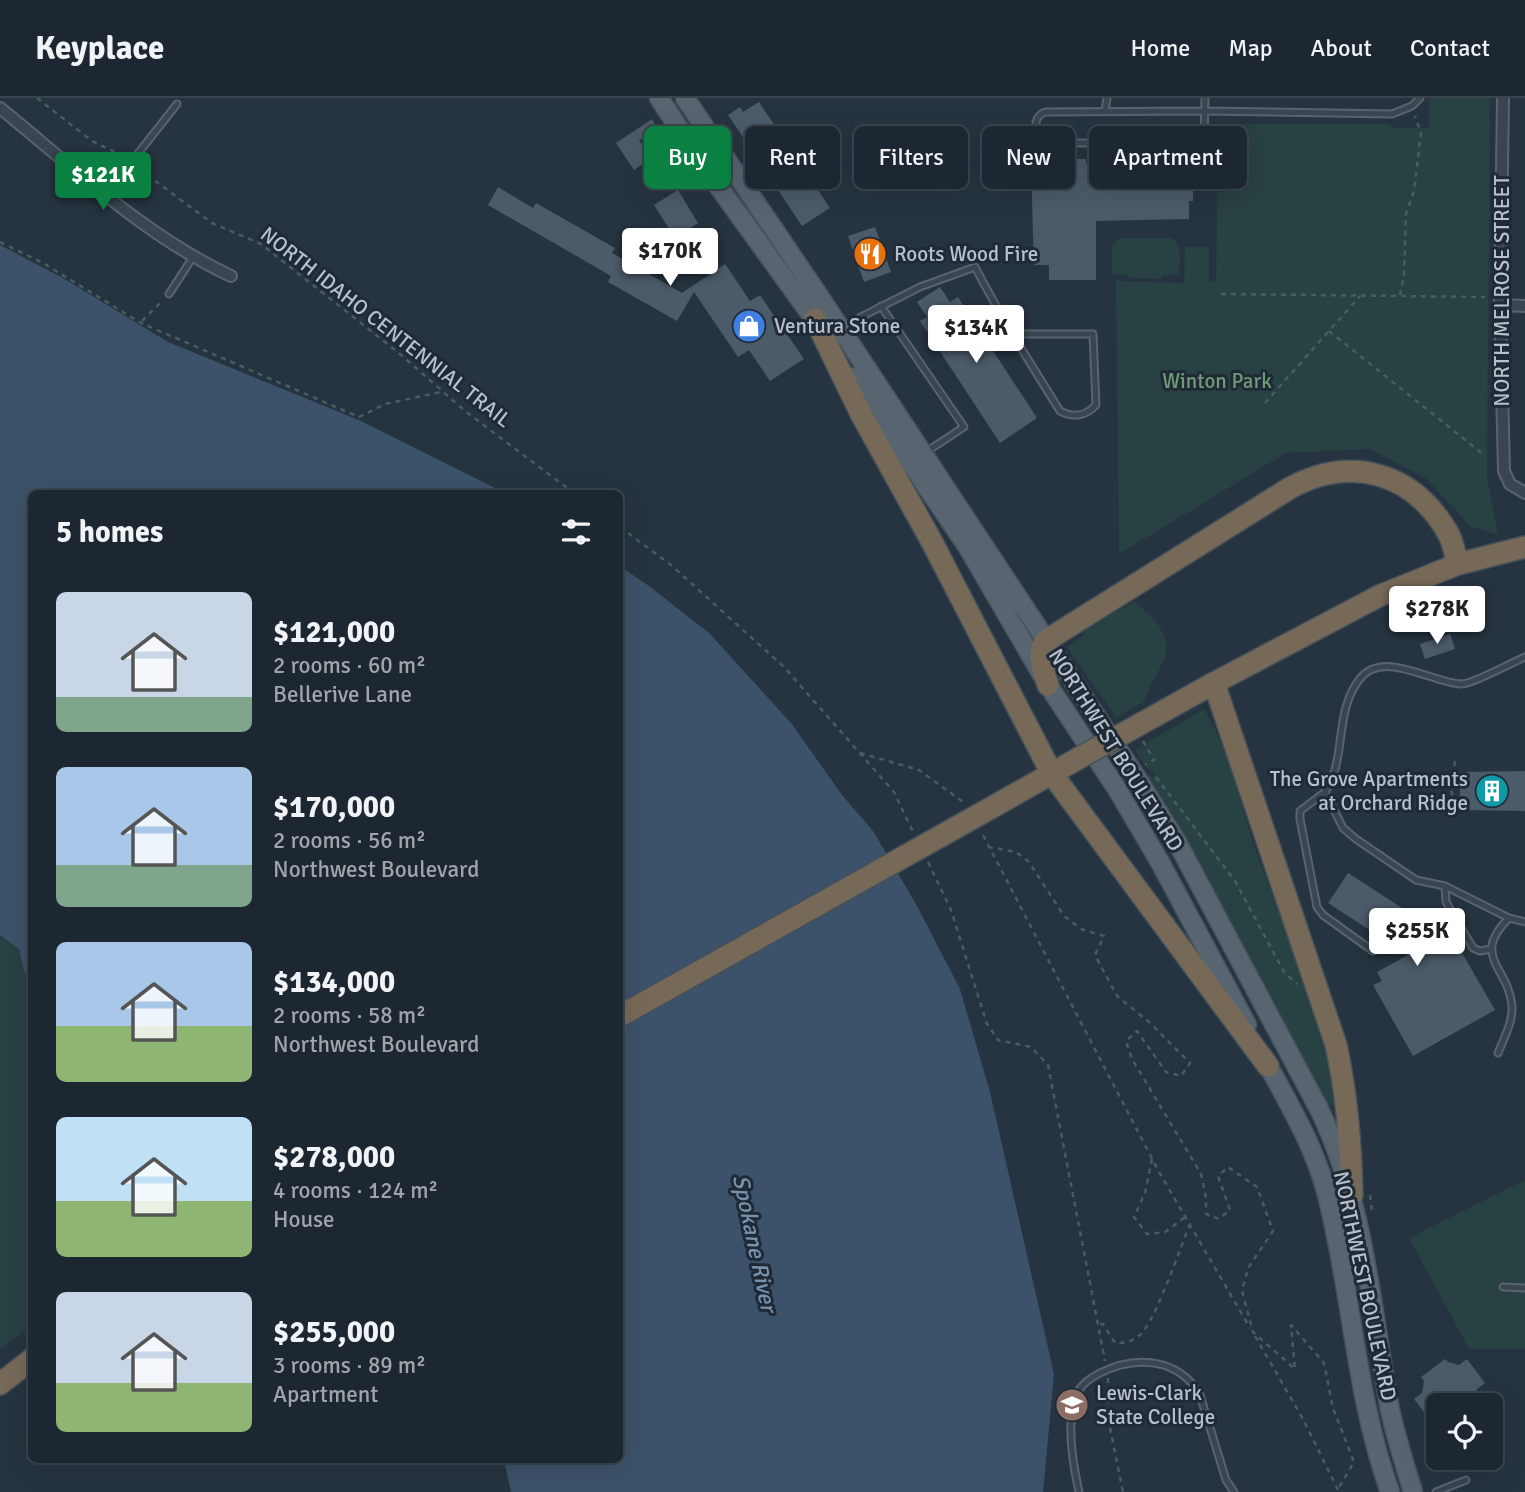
<!DOCTYPE html>
<html lang="en">
<head>
<meta charset="utf-8">
<style>
	body { margin:0; font-family:Signika,sans-serif; background:#29333d; color:#f1f3f6; height:100vh; display:flex; flex-direction:column; font-size:26px; white-space:nowrap }
	* { box-sizing:border-box; margin:0 }
	p { font-size:23px; color:#a0a5ab }
	.icon { flex:none; width:38px; height:38px; fill:none; stroke:currentColor; stroke-width:2; stroke-linecap:round; stroke-linejoin:round }
	.map { position:relative; flex:1; overflow:hidden }
	.drawer { position:absolute; left:28px; top:392px; width:595px; height:973px; display:flex; flex-direction:column; background:#1c2731; border-radius:10px; box-shadow:0 7px 28px #0002,0 0 0 2px #3a444d }
	.drawer>* { flex:none }
	.hud { position:absolute; left:644px; top:28px; width:665px; height:63px; display:flex; gap:14px }
	.buttons { position:absolute; left:1426px; top:1295px; display:grid; gap:14px }
	.buttons a { display:grid; place-items:center; width:77px; height:77px; border-radius:10px; background:#1c2731; box-shadow:0 7px 28px #0002,0 0 0 2px #3a444d; font-size:35px }
	.price { position:absolute; translate:-50% -60px; padding:0 16px; border-radius:7px; background:#fff; color:#222; font-size:23px; line-height:46px; filter:drop-shadow(0 2px 4px #0008) }
	.price::after { content:''; position:absolute; left:50%; top:42px; width:21px; height:16px; margin-left:-10px; background:inherit; clip-path:polygon(0 0,100% 0,50% 100%) }
	.price.on { background:#0b8043; color:#fff }
	ul { padding:0; list-style:none }
	li { display:flex; align-items:center; gap:21px; height:175px; padding:0 28px }
	li span { display:grid; place-items:center; flex:none; width:196px; height:140px; border-radius:10px; color:#555 }
	li>.icon { margin-inline-start:auto }
	span .icon { width:84px; height:84px; fill:#fffc; stroke-width:1 }
	li b { font-size:30px }
	h2 { display:flex; justify-content:space-between; align-items:center; height:84px; padding:0 28px; font-size:30px }
	.tag { padding:0 24px; border-radius:10px; background:#1c2731; box-shadow:0 7px 28px #0002,0 0 0 2px #3a444d; font-size:24px; line-height:63px }
	.tag.on { background:#0b8043; color:#fff }
	header { display:flex; align-items:center; gap:42px; box-sizing:border-box; height:98px; padding:0 35px; background:#1c2731; border-bottom:2px solid #3a444d }
	header strong { font-size:33px }
	nav { display:flex; gap:38px; margin-inline-start:auto; font-size:24px }
	.map>svg:first-child { display:block }
</style>
</head>
<body>
<header>
<strong>Keyplace</strong>
<nav><a>Home</a><a>Map</a><a>About</a><a>Contact</a></nav>
</header>
<div class="map">
<svg width="1525" height="1394" viewBox="0 0 1525 1394">
	<rect width="100%" height="100%" fill="#263441"/>
	<path fill="#284142" d="M 1429,0 L 1490,0 L 1487,378 L 1498,437 L 1471,429 L 1427,381 L 1370,351 L 1286,355 L 1119,456 L 1116,183 L 1184,185 L 1185,149 L 1209,149 L 1209,185 L 1216,181 L 1219,26 L 1387,26 L 1396,30 L 1429,30 Z
		M 1119,140 L 1171,140 C 1184,147 1179,164 1179,177 L 1162,177 L 1161,181 L 1129,180 L 1128,177 L 1112,177 L 1112,148 Z
		M 1134,504 C 1155,520 1176,540 1161,568 C 1155,580 1148,590 1145,603 L 1117,620 L 1068,551 L 1068,548 L 1085,536 L 1082,531 Z
		M 1204,611 C 1232,657 1241,712 1259,762 C 1276,807 1294,852 1310,898 C 1322,933 1335,969 1337,1007 L 1335,1008 L 1327,1007 L 1141,673 L 1153,679 L 1155,676 L 1147,670 L 1135,652 Z
		M 0,837 L 19,851 L 24,874 L 32,879 L 31,1228 L 0,1251 Z
		M 1525,1082 L 1525,1251 L 1469,1251 L 1409,1140 Z"/>
	<path fill="#3c526a" d="M 0,147 L 63,180 L 168,244 L 361,323 L 505,395 L 32,396 L 31,879 L 24,874 L 19,851 L 0,837 Z
		M 620,468 L 649,488 L 709,535 L 791,625 L 842,697 L 873,733 L 916,806 L 960,891 L 990,994 L 1054,1276 L 1043,1394 L 511,1394 L 504,1362 L 620,1362 Z"/>
	<path fill="#4c5b6a" d="M 759,4 L 830,110 L 802,128 L 728,17 L 740,9 L 743,14 Z
		M 652,21 L 658,31 L 639,42 L 651,60 L 634,72 L 616,45 Z
		M 1073,61 L 1086,61 L 1086,66 L 1144,66 L 1144,72 L 1193,74 L 1193,103 L 1189,103 L 1189,121 L 1096,123 L 1096,182 L 1049,182 L 1049,167 L 1034,167 L 1031,68 L 1073,68 Z
		M 498,89 L 533,110 L 536,105 L 615,150 L 612,155 L 682,195 L 725,166 L 750,203 L 760,197 L 804,261 L 770,283 L 749,252 L 738,259 L 694,194 L 677,223 L 608,184 L 611,178 L 488,107 Z
		M 678,92 L 698,125 L 675,140 L 654,107 Z
		M 875,129 L 891,174 L 864,184 L 848,138 Z
		M 940,189 L 950,204 L 958,199 L 1037,320 L 1000,345 L 920,223 L 927,219 L 917,204 Z
		M 1450,536 L 1455,551 L 1425,561 L 1420,546 Z
		M 1525,673 L 1525,713 L 1460,712 L 1460,674 Z
		M 1348,775 L 1427,826 L 1441,817 L 1445,824 L 1450,821 L 1460,838 L 1454,841 L 1495,912 L 1413,958 L 1373,887 L 1382,883 L 1377,874 L 1408,857 L 1328,805 Z
		M 1445,1261 L 1448,1264 L 1459,1267 L 1467,1261 L 1485,1285 L 1477,1291 L 1476,1307 L 1438,1307 L 1438,1320 L 1432,1325 L 1414,1301 L 1422,1295 L 1424,1283 L 1421,1279 Z"/>
	<g fill="none" stroke-linecap="round" stroke-linejoin="round">
		<defs>
			<path id="lane" d="M 1205,0 L 1204,45 L 1050,45 C 1036,41 1029,21 1045,14 L 1205,13 L 1392,16 L 1412,8 L 1420,0
				M 1105,13 L 1107,0
				M 106,96 L 177,6
				M 169,196 L 193,159
				M 881,208 L 964,329 L 926,354
				M 843,228 L 920,189 L 975,169 C 1001,219 1030,265 1060,313 C 1073,320 1086,318 1096,307 L 1093,236 L 1012,236
				M 1525,559 C 1513,564 1471,587 1461,586 C 1432,585 1382,550 1359,582 C 1334,614 1347,661 1325,694 L 1343,730 L 1356,741 L 1416,782 L 1445,788 L 1509,820 L 1525,824
				M 1325,694 L 1300,713 L 1300,721 L 1317,809 L 1323,817 L 1373,853
				M 1445,788 L 1446,804 L 1473,850 L 1480,853 L 1491,851
				M 1498,955 C 1504,940 1513,924 1512,908 C 1509,869 1470,859 1509,820
				M 1503,1189 L 1525,1190
				M 1079,1394 C 1073,1367 1064,1318 1079,1292 C 1084,1284 1092,1279 1100,1275 C 1136,1257 1179,1260 1200,1297 L 1226,1382 L 1234,1394
				M 1436,1394 L 1466,1382"/>
			<path id="street" d="M 1503,0 L 1500,207 L 1504,373 L 1510,386 L 1525,395
				M 0,10 C 74,70 145,138 231,178
				M 1500,207 L 1525,208"/>
			<path id="primary" d="M 659,0 L 705,70 L 822,232
				M 685,0 L 817,195 L 1137,680 L 1177,744 L 1319,1011 C 1365,1105 1371,1210 1390,1312 C 1396,1340 1405,1367 1413,1394
				M 852,279 L 967,448 L 1048,587 L 1117,691 L 1161,766 L 1247,927
				M 1263,958 C 1286,1001 1313,1045 1326,1093 C 1352,1192 1355,1297 1390,1394"/>
			<path id="highway" d="M 815,221 L 861,316 L 932,444 L 1052,676 L 1268,968
				M 1214,585 L 1336,947 C 1347,997 1351,1046 1352,1097
				M 1048,587 C 1044,573 1035,554 1047,542 L 1290,390 C 1351,357 1413,374 1448,435 C 1453,444 1455,456 1458,466
				M 1126,634 L 1214,585 L 1379,498 L 1458,466 L 1525,449
				M 1005,702 L 1079,660
				M 0,1286 L 32,1261"/>
		</defs>
		<use href="#lane" stroke="#58636e" stroke-width="9"/>
		<use href="#street" stroke="#58636e" stroke-width="14"/>
		<use href="#primary" stroke="#47515d" stroke-width="21"/>
		<use href="#highway" stroke="#45505b" stroke-width="24"/>
		<path stroke="#465e5f" stroke-width="2.5" stroke-dasharray="5 5" stroke-linecap="butt" d="M 37,0 L 92,43 L 123,58
			M 139,71 L 212,125 L 261,146 L 400,256 L 465,313 L 575,396
			M 0,144 L 43,165 L 141,225 L 359,319 L 385,306 L 441,294
			M 1221,196 L 1485,199
			M 1400,197 L 1404,177 L 1406,116 L 1414,93 L 1421,35 L 1415,18
			M 142,223 L 162,203
			M 1329,233 L 1484,357
			M 1265,305 L 1360,198
			M 620,429 L 671,467 L 784,569 L 894,694 L 914,736
			M 1143,643 L 1154,662 L 1145,667
			M 860,655 L 919,672 L 966,706
			M 1455,663 L 1451,690 L 1456,718
			M 1156,679 L 1235,783 L 1284,874 L 1297,886
			M 983,737 L 1158,1072 L 1250,1230
			M 988,749 L 1016,754 L 1029,764 L 1064,818 L 1081,831 L 1104,838 L 1095,857 L 1117,898 L 1149,924 L 1190,965 L 1181,978 L 1166,974 L 1137,933 L 1126,943 L 1132,961 L 1201,1076 L 1206,1100 L 1206,1116 L 1219,1121 L 1230,1112 L 1218,1078 L 1228,1069 L 1257,1089 L 1273,1133 L 1248,1170 L 1242,1193 L 1253,1234 L 1295,1271 L 1291,1227 L 1324,1265 L 1333,1310 L 1354,1364 L 1338,1391
			M 928,764 L 951,812 L 987,926 L 998,942 L 1031,949 L 1048,967 L 1105,1263
			M 1152,1061 L 1145,1095 L 1134,1119 L 1147,1136 L 1165,1134 L 1185,1119
			M 1370,1097 L 1372,1115
			M 1100,1226 L 1103,1226 L 1115,1245 C 1124,1246 1133,1243 1140,1237 C 1155,1224 1181,1148 1190,1126
			M 1255,1238 L 1304,1323 L 1339,1394
			M 1108,1280 L 1108,1320 L 1123,1394"/>
		<use href="#lane" stroke="#3a4551" stroke-width="5"/>
		<use href="#street" stroke="#3a4551" stroke-width="10"/>
		<use href="#primary" stroke="#596471" stroke-width="18"/>
		<use href="#highway" stroke="#776958" stroke-width="21"/>
		<defs>
			<path id="highway-bridge" d="M 1079,660 L 1126,634
				M 620,918 L 1005,702"/>
		</defs>
		<use href="#highway-bridge" stroke="#45505b" stroke-width="24" stroke-linecap="butt"/>
		<use href="#highway-bridge" stroke="#776958" stroke-width="21"/>
	</g>
	<defs>
		<symbol id="restaurant-disc" viewBox="-11 -11 22 22"><circle r="9.5" fill="#e8710a" stroke="#1f2a36"/><path d="M-5-6h1v4h1v-4h1v4h1v-4h1v5L-1.5 .5V6h-2V.5L-5-1ZM5-6V6H3V1.5H1.5Q1.5-4 5-6Z" fill="#fff"/></symbol>
		<symbol id="shop-disc" viewBox="-11 -11 22 22"><circle r="9.5" fill="#3f7fe0" stroke="#1f2a36"/><path d="M-5-2.5h2.3a2.7 3.5 0 0 1 5.4 0H5L5.5 6h-11ZM-1.5-2.5h3a1.5 2.3 0 0 0-3 0Z" fill="#fff"/></symbol>
		<symbol id="building-disc" viewBox="-11 -11 22 22"><circle r="9.5" fill="#0f9aa8" stroke="#1f2a36"/><path d="M-4-6H4V6H1V3H-1V6H-4ZM-2.5-4.3h1.7v1.8h-1.7ZM.8-4.3h1.7v1.8H.8ZM-2.5-1h1.7V.8h-1.7ZM.8-1h1.7V.8H.8Z" fill="#fff"/></symbol>
		<symbol id="university-disc" viewBox="-11 -11 22 22"><circle r="9.5" fill="#8d6e63" stroke="#1f2a36"/><path d="M0-5L7-2L0 1L-7-2ZM-4 1L0 2.5L4 1V4Q0 6-4 4Z" fill="#fff"/></symbol>
	</defs>
	<g fill-rule="evenodd">
		<use href="#restaurant-disc" x="851" y="137" width="38" height="38"/>
		<use href="#shop-disc" x="730" y="209" width="38" height="38"/>
		<use href="#building-disc" x="1473" y="674" width="38" height="38"/>
		<use href="#university-disc" x="1053" y="1288" width="38" height="38"/>
	</g>
	<g text-anchor="middle" stroke-width="6" stroke-linejoin="round" paint-order="stroke">
		<g font-size="21" fill="#b7c0cb" stroke="#1f2a36" text-anchor="start">
			<text x="894" y="163">Roots Wood Fire</text>
			<text x="774" y="235">Ventura Stone</text>
			<text x="1468" y="688" text-anchor="end">The Grove Apartments<tspan x="1468" dy="24">at Orchard Ridge</tspan></text>
			<text x="1096" y="1302">Lewis-Clark<tspan x="1096" dy="24">State College</tspan></text>
		</g>
		<g font-size="21" fill="#b7c0cb" stroke="#1f2a36">
			<text transform="translate(1502 193) rotate(-90)" y="7">NORTH MELROSE STREET</text>
			<text transform="translate(386 229) rotate(38)" y="7">NORTH IDAHO CENTENNIAL TRAIL</text>
			<text transform="translate(1116 652) rotate(58)" y="7">NORTHWEST BOULEVARD</text>
			<text transform="translate(1365 1188) rotate(78)" y="7">NORTHWEST BOULEVARD</text>
		</g>
		<g font-size="21" fill="#6f9c76" stroke="#1f2a36">
			<text x="1217" y="290">Winton Park</text>
		</g>
		<g font-size="23" font-style="italic" fill="#7893ae" stroke="#1f2a36">
			<text transform="translate(755 1145) rotate(78)" y="8">Spokane River</text>
		</g>
	</g>
</svg>
<div class="buttons">
<a><svg class="icon" aria-label="locate" viewBox="0 0 24 24"><circle cx="12" cy="12" r="6"/><path d="M12 2v4M12 18v4M2 12h4M18 12h4"/></svg></a>
</div>
<b class="price on" style="left:103px;top:114px">$121K</b>
<b class="price" style="left:670px;top:190px">$170K</b>
<b class="price" style="left:976px;top:267px">$134K</b>
<b class="price" style="left:1437px;top:548px">$278K</b>
<b class="price" style="left:1417px;top:870px">$255K</b>
<div class="hud">
<a class="tag on">Buy</a>
<a class="tag">Rent</a>
<a class="tag">Filters</a>
<a class="tag">New</a>
<a class="tag">Apartment</a>
</div>
<section class="drawer">
<h2>5 homes<svg class="icon" aria-label="filters" viewBox="0 0 24 24"><path d="M4 7h16M4 17h16"/><circle cx="9" cy="7" r="2"/><circle cx="15" cy="17" r="2"/></svg></h2>
<ul>
<li><span style="background:linear-gradient(#c9d6e8 75%,#7fa58c 0)"><svg class="icon" aria-label="home" viewBox="0 0 24 24"><path d="M3 11l9-7 9 7M6 9v11h12V9"/></svg></span><div><b>$121,000</b><p>2 rooms · 60 m²</p><p>Bellerive Lane</p></div></li>
<li><span style="background:linear-gradient(#a9c7e8 70%,#7fa58c 0)"><svg class="icon" aria-label="home" viewBox="0 0 24 24"><path d="M3 11l9-7 9 7M6 9v11h12V9"/></svg></span><div><b>$170,000</b><p>2 rooms · 56 m²</p><p>Northwest Boulevard</p></div></li>
<li><span style="background:linear-gradient(#a9c7e8 60%,#8fb573 0)"><svg class="icon" aria-label="home" viewBox="0 0 24 24"><path d="M3 11l9-7 9 7M6 9v11h12V9"/></svg></span><div><b>$134,000</b><p>2 rooms · 58 m²</p><p>Northwest Boulevard</p></div></li>
<li><span style="background:linear-gradient(#bfe0f5 60%,#8fb573 0)"><svg class="icon" aria-label="home" viewBox="0 0 24 24"><path d="M3 11l9-7 9 7M6 9v11h12V9"/></svg></span><div><b>$278,000</b><p>4 rooms · 124 m²</p><p>House</p></div></li>
<li><span style="background:linear-gradient(#c9d6e8 65%,#8fb573 0)"><svg class="icon" aria-label="home" viewBox="0 0 24 24"><path d="M3 11l9-7 9 7M6 9v11h12V9"/></svg></span><div><b>$255,000</b><p>3 rooms · 89 m²</p><p>Apartment</p></div></li>
</ul>
</section>
</div>
</body>
</html>
